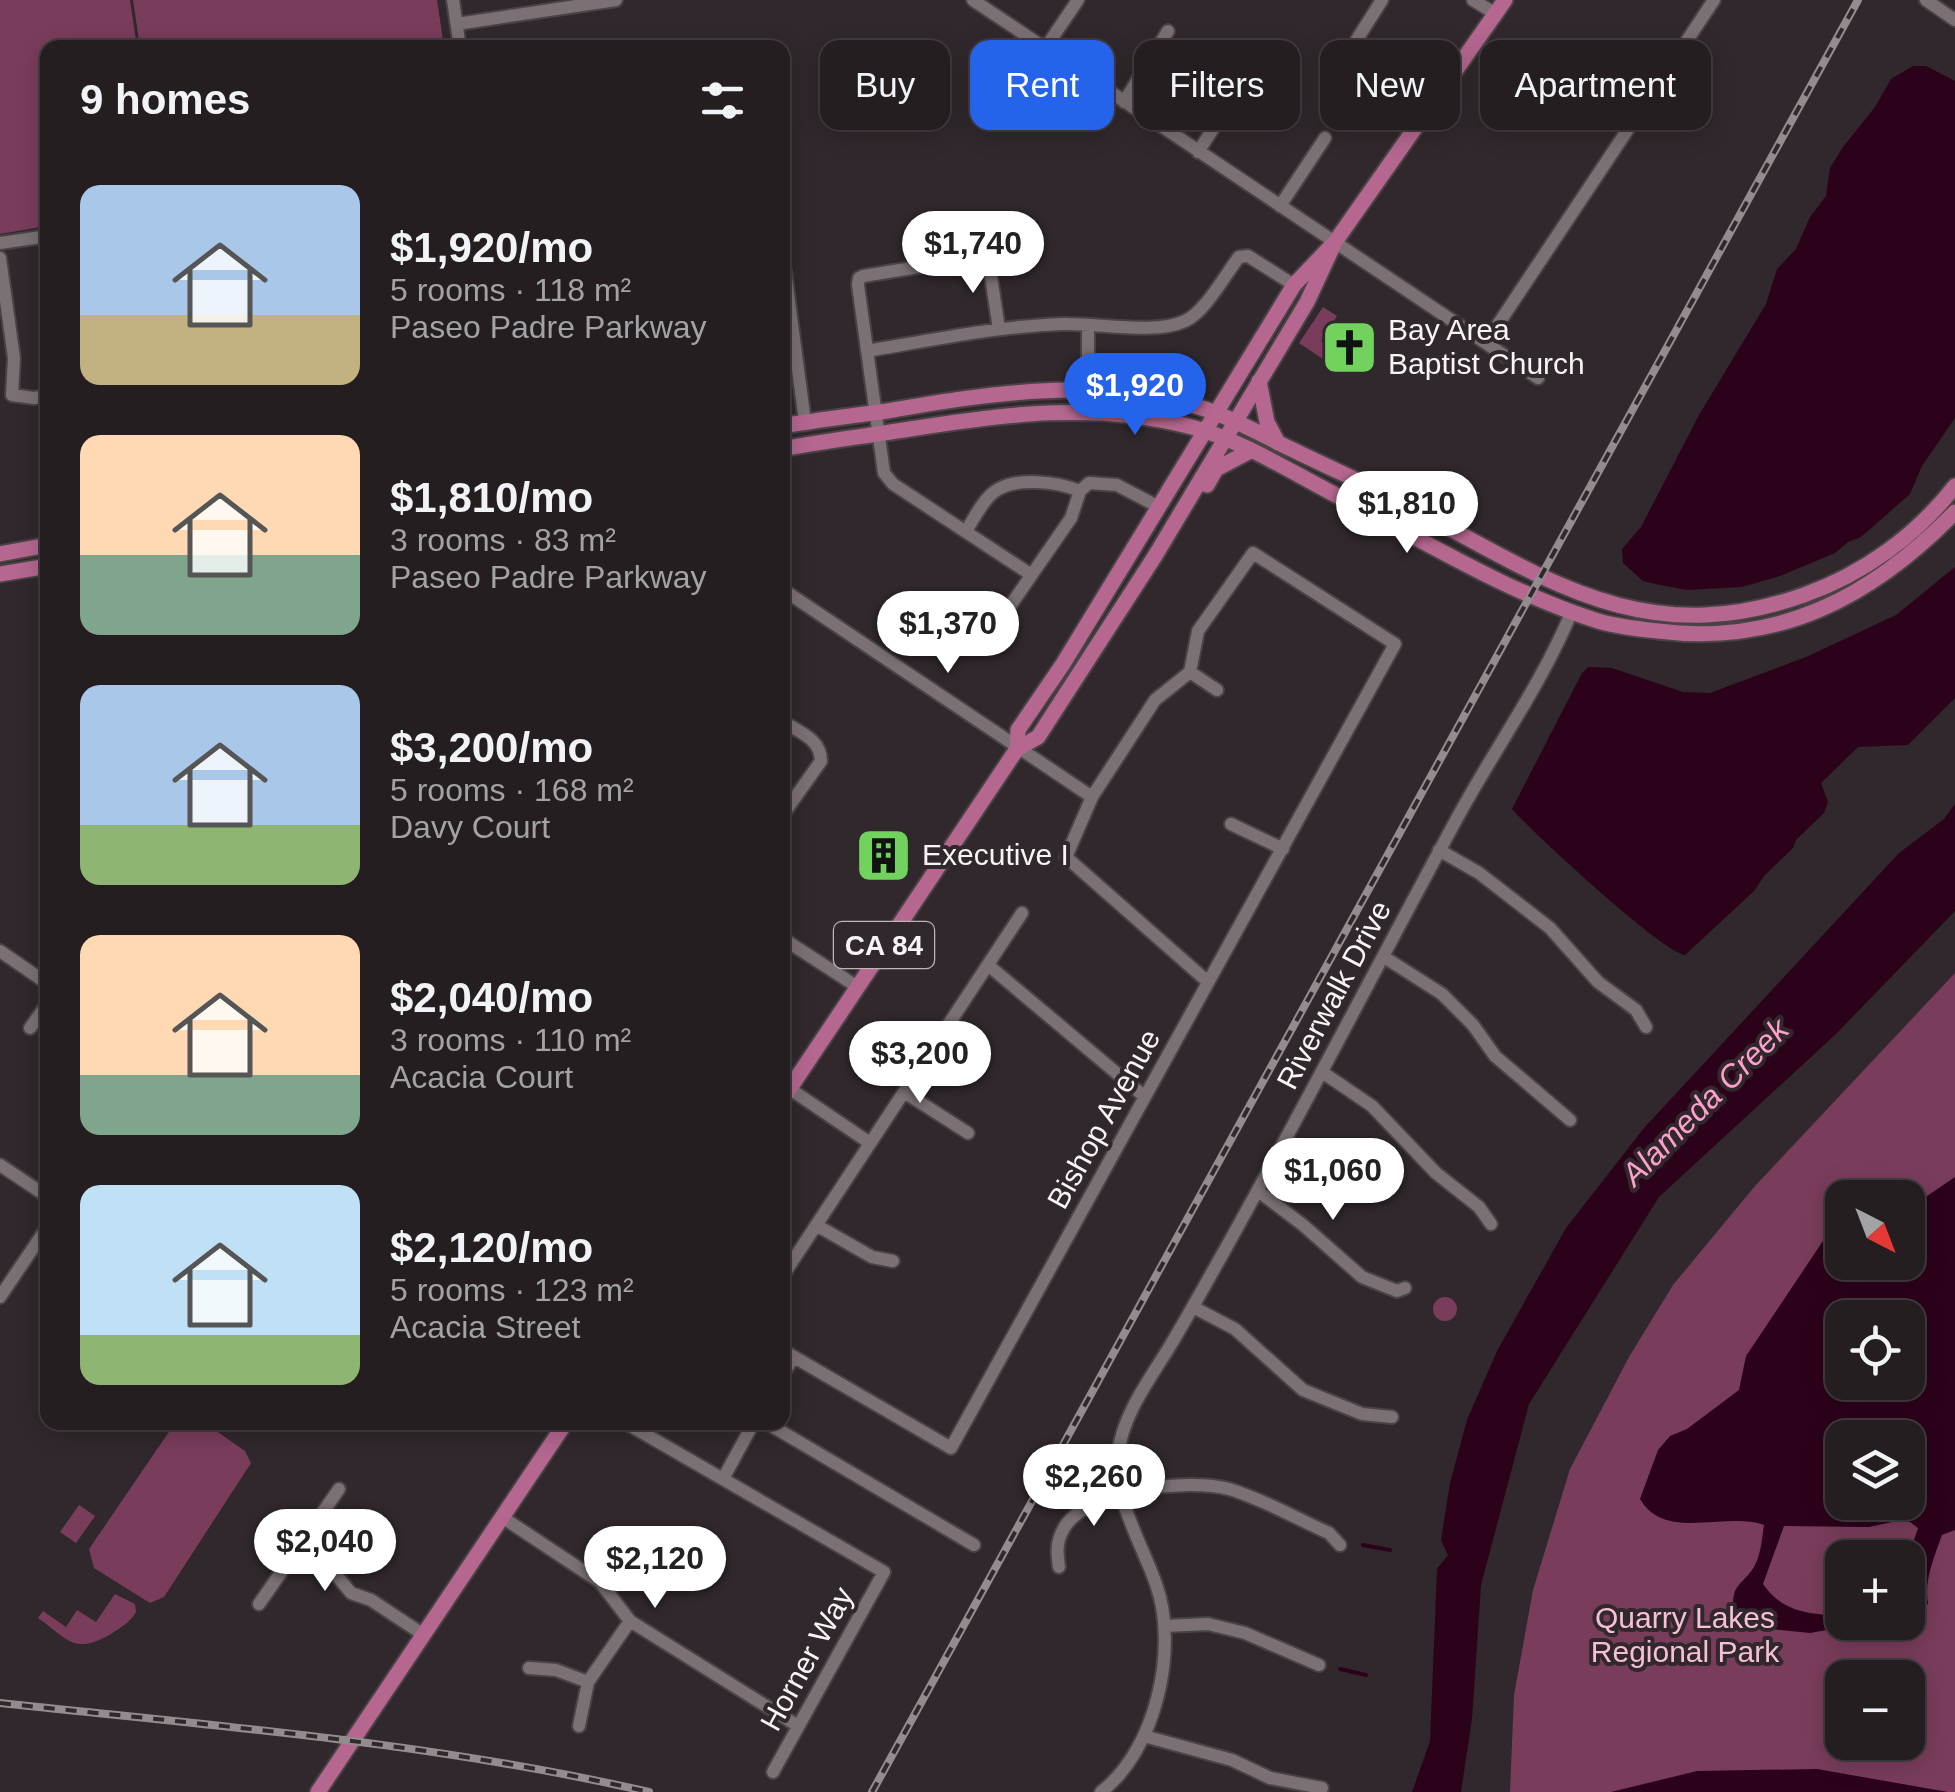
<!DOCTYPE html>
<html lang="en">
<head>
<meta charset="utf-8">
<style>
	body { margin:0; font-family:Helvetica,sans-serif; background:#302b2e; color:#f1f3f6; height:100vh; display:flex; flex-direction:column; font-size:38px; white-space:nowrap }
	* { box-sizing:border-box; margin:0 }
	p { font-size:32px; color:#a3a2a5 }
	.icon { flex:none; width:55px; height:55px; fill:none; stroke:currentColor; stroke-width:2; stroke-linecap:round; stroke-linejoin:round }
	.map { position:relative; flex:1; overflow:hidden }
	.sheet { position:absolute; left:40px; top:40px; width:750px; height:1390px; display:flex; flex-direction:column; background:#241e21; border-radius:20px; box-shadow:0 5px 25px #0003,0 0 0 2px #413c3f }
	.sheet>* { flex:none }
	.hud { position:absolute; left:820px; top:40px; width:950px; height:90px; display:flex; gap:20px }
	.needle { width:65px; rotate:138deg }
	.fabs { position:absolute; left:1825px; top:1180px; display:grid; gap:20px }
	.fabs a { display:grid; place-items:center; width:100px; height:100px; border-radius:20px; background:#241e21; box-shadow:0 5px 25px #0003,0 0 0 2px #413c3f; font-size:50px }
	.price { position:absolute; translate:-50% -85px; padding:0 22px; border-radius:35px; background:#fff; color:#222; font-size:32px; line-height:65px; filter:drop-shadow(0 2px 5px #0008) }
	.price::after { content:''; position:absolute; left:50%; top:60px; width:30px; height:22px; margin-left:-15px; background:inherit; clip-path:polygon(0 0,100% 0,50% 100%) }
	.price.active { background:#2563eb; color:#fff }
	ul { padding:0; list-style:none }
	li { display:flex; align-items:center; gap:30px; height:250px; padding:0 40px }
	li span { display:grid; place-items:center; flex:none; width:280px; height:200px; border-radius:20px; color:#555 }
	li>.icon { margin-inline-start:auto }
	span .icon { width:120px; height:120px; fill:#fffc; stroke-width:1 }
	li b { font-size:42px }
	h2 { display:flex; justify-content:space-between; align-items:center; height:120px; padding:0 40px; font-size:42px }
	.chip { padding:0 35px; border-radius:20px; background:#241e21; box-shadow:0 5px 25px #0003,0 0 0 2px #413c3f; font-size:35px; line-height:90px }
	.chip.active { background:#2563eb; color:#fff }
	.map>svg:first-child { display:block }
</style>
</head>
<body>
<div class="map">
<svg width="1955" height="1792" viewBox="0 0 1955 1792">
	<rect width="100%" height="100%" fill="#30282c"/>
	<path fill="#793d5b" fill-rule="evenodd" d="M 0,0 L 130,0 L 137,47 L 48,48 L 47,226 L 0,234 Z
		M 133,0 L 437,0 L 444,47 L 140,47 Z
		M 1323,307 L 1337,316 L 1321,341 L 1349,360 L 1344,373 L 1299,343 Z
		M 1955,973 L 1955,1792 L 1510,1792 L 1514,1695 L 1533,1590 L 1570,1469 L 1629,1357 L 1673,1285 L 1755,1186 ZM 1842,1198 L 1908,1198 L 1908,1262 L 1842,1262 ZM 1842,1318 L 1908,1318 L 1908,1382 L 1842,1382 ZM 1842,1438 L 1908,1438 L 1908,1502 L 1842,1502 ZM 1842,1558 L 1908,1558 L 1908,1622 L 1842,1622 ZM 1842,1678 L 1908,1678 L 1908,1742 L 1842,1742 Z
		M1433 1309a12 12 0 1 1 24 0a12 12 0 1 1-24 0Z
		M 175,1423 L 205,1423 L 245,1451 L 251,1463 L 164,1597 L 150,1603 L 94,1568 L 89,1549 Z
		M 79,1505 L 95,1516 L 76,1543 L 60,1532 Z
		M 115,1594 L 135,1604 L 136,1612 C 130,1623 121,1627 111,1634 C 74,1655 69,1640 38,1618 L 43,1611 L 66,1627 L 77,1610 L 96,1622 Z"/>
	<path fill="#2c021a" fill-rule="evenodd" d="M 1913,66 L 1926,66 L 1955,81 L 1955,418 L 1922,466 L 1910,494 L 1861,537 L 1848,542 L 1835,553 L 1780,576 L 1742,587 L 1687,590 L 1660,585 L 1643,581 L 1623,563 L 1622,549 L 1641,527 L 1699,415 L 1766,304 L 1777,269 L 1796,249 L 1810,217 L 1826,196 L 1830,168 L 1843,147 L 1875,107 L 1891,79 Z
		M 1955,567 L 1955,698 L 1908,745 L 1858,747 L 1821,783 L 1828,802 L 1824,813 L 1796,840 L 1793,848 L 1764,876 L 1754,891 L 1685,955 C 1662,952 1533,833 1512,809 L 1582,673 L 1588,667 L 1612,668 L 1683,692 L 1710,693 L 1806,657 L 1896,615 Z
		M 1955,804 L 1955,911 L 1836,1034 L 1659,1197 L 1529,1404 L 1481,1585 L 1472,1719 L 1461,1792 L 1412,1792 L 1430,1741 L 1437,1569 L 1448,1555 L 1441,1540 L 1450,1483 L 1467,1420 L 1497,1351 L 1566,1228 L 1644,1128 L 1899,853 L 1944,819 Z
		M 1955,1177 L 1955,1530 L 1942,1535 C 1934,1558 1924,1579 1928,1604 L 1908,1614 L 1908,1558 L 1918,1528 L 1910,1522 L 1897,1521 L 1869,1527 L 1784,1526 L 1763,1584 C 1783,1613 1810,1614 1842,1616 L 1842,1622 L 1865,1623 L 1810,1633 L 1752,1627 L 1733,1611 C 1732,1582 1741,1587 1754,1567 C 1761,1555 1762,1538 1764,1525 C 1725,1511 1665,1542 1640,1499 L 1658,1450 L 1670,1436 L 1687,1429 L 1739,1390 L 1746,1356 L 1827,1235 L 1842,1226 L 1842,1262 L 1908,1262 L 1908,1209 ZM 1842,1318 L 1908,1318 L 1908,1382 L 1842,1382 ZM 1842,1438 L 1908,1438 L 1908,1502 L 1842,1502 Z
		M 1817,1769 L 1948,1792 L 1611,1792 L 1697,1771 Z"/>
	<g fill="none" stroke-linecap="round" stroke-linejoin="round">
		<path stroke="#2c021a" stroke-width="4" d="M 1363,1545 L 1390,1550
			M 1340,1669 L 1366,1675"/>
		<defs>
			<path id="minor" d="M 453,0 L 460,48
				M 973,0 L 1538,378
				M 1473,0 L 1496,14
				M 1926,0 L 1955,20
				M 457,24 L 616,0
				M 1356,41 L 1382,0
				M 1044,50 L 1078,0
				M 1124,102 L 1168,31
				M 1198,152 L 1244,81
				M 1280,206 L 1325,138
				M 0,243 L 48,236
				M 988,257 L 999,329
				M 0,258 L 14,358 L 12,395 L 34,398 L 48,396
				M 785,271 L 805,422
				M 1088,325 L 1088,390
				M 1487,341 L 1714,0
				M 867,351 C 932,340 998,326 1064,324 C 1098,323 1155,335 1185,321 C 1205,312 1225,275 1239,257 L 1248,256 L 1294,285
				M 1080,491 L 1089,483 L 1117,485 L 1159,507
				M 966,531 C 974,519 982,501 994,492 C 1015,476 1058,482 1080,491
				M 1030,574 L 893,484 L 884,473 L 858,285 L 859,278 L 863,276 L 1036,248
				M 782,589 L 1092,797
				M 1006,612 L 1071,518 L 1080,491
				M 1190,672 L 1217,690
				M 782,721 C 799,732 821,739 821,761 L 782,816
				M 1231,824 L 1283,849
				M 1439,850 L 1479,873 L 1550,928 L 1598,982 L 1636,1010 L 1646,1027
				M 782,938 L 856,986
				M 0,951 L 48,984
				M 1384,957 L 1442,994 L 1473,1025 L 1495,1056 L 1570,1120
				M 988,965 L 1145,1097
				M 30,1028 L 48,1003
				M 1322,1072 L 1372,1106 L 1436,1173 L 1479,1207 L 1491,1224
				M 790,1089 L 870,1143
				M 904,1092 L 968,1133
				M 0,1165 L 48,1197
				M 1258,1191 L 1303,1225 L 1362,1277 L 1397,1291 L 1405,1288
				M 816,1225 L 872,1257 L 893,1261
				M 782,1277 L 1022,913
				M 0,1297 L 48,1226
				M 1193,1307 L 1235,1329 L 1303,1390 L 1362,1414 L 1392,1417
				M 782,1350 L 951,1448 L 1395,644 L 1253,553 L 1198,631 L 1190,672 L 1155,700 L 1092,797 L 1066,857 L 1208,982
				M 782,1375 L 794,1357
				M 624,1422 L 884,1572 L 773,1772
				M 765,1422 L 974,1545
				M 724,1477 L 754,1422
				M 502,1517 L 600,1582 L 630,1621 L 798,1726
				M 298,1549 L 337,1576 L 351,1593 L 371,1600 L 424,1635
				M 1059,1567 C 1057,1553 1056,1543 1063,1530 C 1083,1489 1189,1478 1229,1489 C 1263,1499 1297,1519 1329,1533 L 1340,1545
				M 259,1604 L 339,1489
				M 1164,1626 L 1208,1624 L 1245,1633 L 1319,1665
				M 529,1668 L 556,1670 L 588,1682
				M 579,1726 L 588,1682 L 630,1621
				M 1144,1736 L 1232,1760 L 1270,1778 L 1322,1788
				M 1101,1792 C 1156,1750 1179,1648 1156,1584 C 1142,1544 1114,1500 1118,1455 C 1122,1415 1150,1379 1170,1346 C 1188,1316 1205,1285 1222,1255 C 1302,1112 1377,966 1455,822 C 1493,751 1541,686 1572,611"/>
			<path id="major" d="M 1259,381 L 1267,422 L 1278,443
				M 782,426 C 817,420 852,416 887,411 C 992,393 1097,376 1202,408 C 1233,418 1262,435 1291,449 C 1334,470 1378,489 1420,512 C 1551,583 1649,650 1804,595 C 1863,574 1916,536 1955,486
				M 782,449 C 825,441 867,436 910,429 C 1004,414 1094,402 1188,426 C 1239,439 1286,469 1332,493 C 1418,537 1505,592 1598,621 C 1618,627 1638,629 1658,631 C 1779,646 1872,597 1955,512
				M 1207,485 L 1216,469 L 1250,451
				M 0,554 L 48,545
				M 0,574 L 48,566
				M 1017,749 L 1018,730 L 1063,664 L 1294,285 L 1335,242 L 1505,0
				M 782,1100 L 1017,749 L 1038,737 L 1155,556 L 1307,302 L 1335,242
				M 318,1792 L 566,1422"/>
		</defs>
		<use href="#minor" stroke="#494346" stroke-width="16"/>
		<use href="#major" stroke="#494346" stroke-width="19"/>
		<use href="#minor" stroke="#7b7175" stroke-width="12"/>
		<use href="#major" stroke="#b5678f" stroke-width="15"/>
		<defs>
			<path id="rail" d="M 0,1703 C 217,1726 436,1743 649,1792
				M 872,1792 L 1858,0"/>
		</defs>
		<use href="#rail" stroke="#938c8f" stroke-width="8"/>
		<use href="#rail" stroke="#30282c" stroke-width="4" stroke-dasharray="11" stroke-linecap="butt"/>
	</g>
	<defs>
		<symbol id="church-square" viewBox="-11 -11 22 22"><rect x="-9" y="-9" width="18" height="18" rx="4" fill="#71d25e" stroke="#30282c"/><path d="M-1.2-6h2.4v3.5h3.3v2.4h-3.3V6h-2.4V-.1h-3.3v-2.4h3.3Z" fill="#111"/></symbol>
		<symbol id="building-square" viewBox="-11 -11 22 22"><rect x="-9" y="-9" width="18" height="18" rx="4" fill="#71d25e" stroke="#30282c"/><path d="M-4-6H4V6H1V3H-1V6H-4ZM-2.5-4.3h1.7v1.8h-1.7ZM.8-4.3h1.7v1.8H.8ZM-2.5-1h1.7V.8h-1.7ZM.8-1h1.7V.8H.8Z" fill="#111"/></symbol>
	</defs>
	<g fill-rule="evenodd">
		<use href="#church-square" x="1318" y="316" width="63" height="63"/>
		<use href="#building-square" x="852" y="824" width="63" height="63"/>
	</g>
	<g text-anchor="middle" stroke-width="8" stroke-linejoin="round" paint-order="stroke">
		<rect fill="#30282c" stroke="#bcb6b9" stroke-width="2.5" x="834" y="922" width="100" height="46" rx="8"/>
		<g font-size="28" font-weight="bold" fill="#f8f3f5">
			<text x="884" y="955">CA 84</text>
		</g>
		<g font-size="30" fill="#f8f3f5" stroke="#30282c" text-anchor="start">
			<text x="1388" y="340">Bay Area<tspan x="1388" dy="34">Baptist Church</tspan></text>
			<text x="922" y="865">Executive I</text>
		</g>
		<g font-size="30" fill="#f8f3f5" stroke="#30282c">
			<text transform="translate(1334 995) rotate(-62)" y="10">Riverwalk Drive</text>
			<text transform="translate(1104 1119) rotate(-61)" y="10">Bishop Avenue</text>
			<text transform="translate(807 1659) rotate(-61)" y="10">Horner Way</text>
		</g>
		<g font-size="30" fill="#f8bed8" stroke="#30282c">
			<text x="1685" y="1628">Quarry Lakes<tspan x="1685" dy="34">Regional Park</tspan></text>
		</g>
		<g font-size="32" font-style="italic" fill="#fe9fcc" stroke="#30282c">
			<text transform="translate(1705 1102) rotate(-45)" y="11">Alameda Creek</text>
		</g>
	</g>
</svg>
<div class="fabs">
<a><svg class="needle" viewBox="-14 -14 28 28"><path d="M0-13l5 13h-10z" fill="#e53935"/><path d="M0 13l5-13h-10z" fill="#a3a2a5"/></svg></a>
<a><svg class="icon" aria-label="locate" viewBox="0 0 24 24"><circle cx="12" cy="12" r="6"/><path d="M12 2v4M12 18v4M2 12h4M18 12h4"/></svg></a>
<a><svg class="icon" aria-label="layers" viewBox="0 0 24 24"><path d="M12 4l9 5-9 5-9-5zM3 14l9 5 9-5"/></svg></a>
<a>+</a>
<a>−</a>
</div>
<b class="price" style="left:973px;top:296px">$1,740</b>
<b class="price active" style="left:1135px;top:438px">$1,920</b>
<b class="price" style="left:1407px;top:556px">$1,810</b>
<b class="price" style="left:948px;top:676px">$1,370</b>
<b class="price" style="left:920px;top:1106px">$3,200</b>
<b class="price" style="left:1333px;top:1223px">$1,060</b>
<b class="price" style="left:1094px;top:1529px">$2,260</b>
<b class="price" style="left:325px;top:1594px">$2,040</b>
<b class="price" style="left:655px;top:1611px">$2,120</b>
<div class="hud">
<a class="chip">Buy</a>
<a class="chip active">Rent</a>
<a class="chip">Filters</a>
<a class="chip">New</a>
<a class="chip">Apartment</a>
</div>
<section class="sheet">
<h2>9 homes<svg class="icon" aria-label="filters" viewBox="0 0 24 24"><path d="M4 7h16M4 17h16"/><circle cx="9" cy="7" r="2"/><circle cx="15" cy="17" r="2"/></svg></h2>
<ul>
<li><span style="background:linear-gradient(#a9c7e8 65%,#c2b280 0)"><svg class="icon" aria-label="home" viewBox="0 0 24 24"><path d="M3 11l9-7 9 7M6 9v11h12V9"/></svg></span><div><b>$1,920/mo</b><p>5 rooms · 118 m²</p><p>Paseo Padre Parkway</p></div></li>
<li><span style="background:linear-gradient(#ffd9b3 60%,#7fa58c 0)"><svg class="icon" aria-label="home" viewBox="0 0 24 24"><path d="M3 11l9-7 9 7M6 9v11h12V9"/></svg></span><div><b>$1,810/mo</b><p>3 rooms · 83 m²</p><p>Paseo Padre Parkway</p></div></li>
<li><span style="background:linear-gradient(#a9c7e8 70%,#8fb573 0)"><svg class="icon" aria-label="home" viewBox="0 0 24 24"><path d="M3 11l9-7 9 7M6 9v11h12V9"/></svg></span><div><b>$3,200/mo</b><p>5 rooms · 168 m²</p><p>Davy Court</p></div></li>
<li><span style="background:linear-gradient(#ffd9b3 70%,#7fa58c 0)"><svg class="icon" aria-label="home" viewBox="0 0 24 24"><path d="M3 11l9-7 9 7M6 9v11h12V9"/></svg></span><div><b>$2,040/mo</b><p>3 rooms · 110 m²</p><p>Acacia Court</p></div></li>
<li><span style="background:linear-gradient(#bfe0f5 75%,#8fb573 0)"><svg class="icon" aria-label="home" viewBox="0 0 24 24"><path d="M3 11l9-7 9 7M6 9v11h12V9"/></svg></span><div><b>$2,120/mo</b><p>5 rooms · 123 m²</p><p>Acacia Street</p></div></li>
</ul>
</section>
</div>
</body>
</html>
